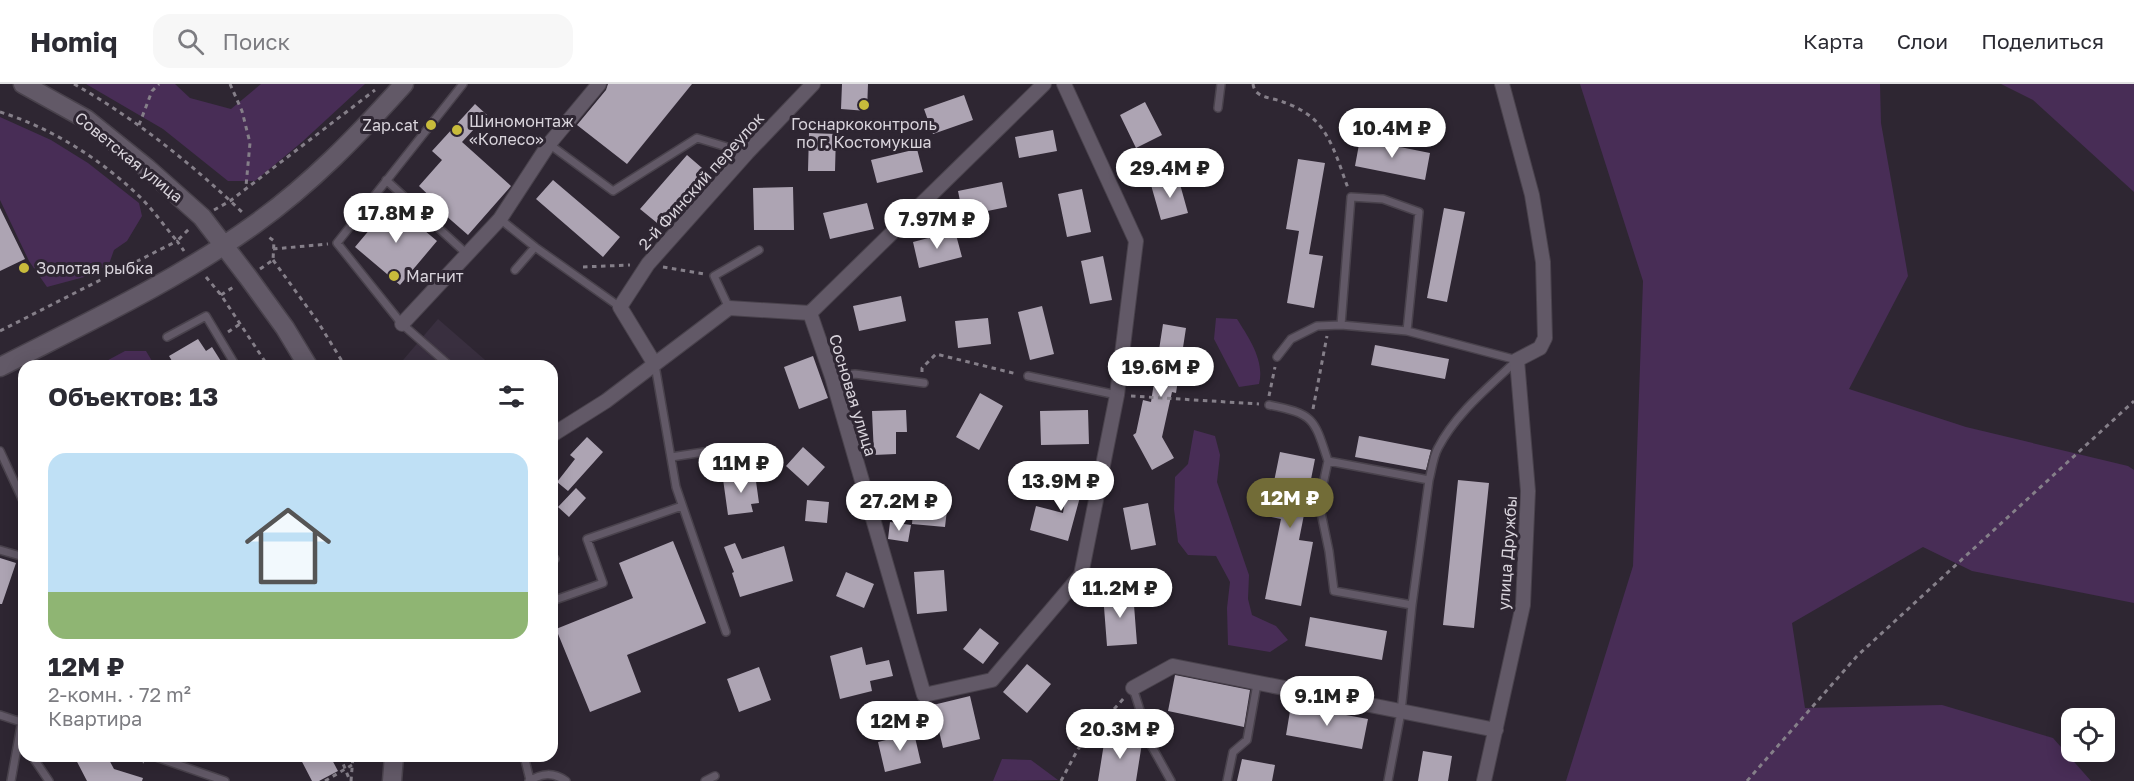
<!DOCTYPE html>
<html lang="ru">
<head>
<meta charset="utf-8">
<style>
	body { margin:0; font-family:"Golos Text",sans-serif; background:#f7f7f7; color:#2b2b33; height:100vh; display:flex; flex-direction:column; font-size:22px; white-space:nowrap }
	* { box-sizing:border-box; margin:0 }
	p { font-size:20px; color:#7c7c81 }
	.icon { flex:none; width:33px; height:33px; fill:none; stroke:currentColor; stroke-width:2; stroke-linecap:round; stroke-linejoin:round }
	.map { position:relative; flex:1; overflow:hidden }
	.side { position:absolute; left:18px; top:276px; width:540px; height:402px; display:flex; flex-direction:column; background:#fff; border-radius:18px; box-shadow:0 3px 15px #0003 }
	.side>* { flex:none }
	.fabs { position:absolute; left:2061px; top:624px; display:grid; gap:12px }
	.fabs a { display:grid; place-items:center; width:54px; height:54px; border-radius:12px; background:#fff; box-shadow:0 3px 15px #0003; font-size:30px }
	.price { position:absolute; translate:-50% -51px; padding:0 14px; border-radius:21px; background:#fff; color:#222; font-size:20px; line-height:39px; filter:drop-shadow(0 2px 3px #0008) }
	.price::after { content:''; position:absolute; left:50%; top:36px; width:18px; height:14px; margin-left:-9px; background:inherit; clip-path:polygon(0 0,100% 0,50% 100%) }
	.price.on { background:#726c37; color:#fff }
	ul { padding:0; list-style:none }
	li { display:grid; align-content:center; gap:12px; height:318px; padding:0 30px }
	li+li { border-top:2px solid #e1e1e2 }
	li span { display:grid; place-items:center; height:186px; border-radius:18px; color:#555 }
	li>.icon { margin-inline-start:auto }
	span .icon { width:108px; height:108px; fill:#fffc; stroke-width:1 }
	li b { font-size:26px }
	h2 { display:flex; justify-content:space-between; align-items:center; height:72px; padding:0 30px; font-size:26px }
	header { display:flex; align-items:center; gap:36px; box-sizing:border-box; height:84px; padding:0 30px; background:#fff; border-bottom:2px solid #e1e1e2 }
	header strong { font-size:28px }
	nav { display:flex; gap:33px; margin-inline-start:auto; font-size:21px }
	.search { width:420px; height:54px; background:#f7f7f7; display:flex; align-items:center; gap:15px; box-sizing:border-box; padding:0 21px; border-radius:18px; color:#7c7c81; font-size:22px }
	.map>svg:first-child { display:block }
</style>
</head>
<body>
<header>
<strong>Homiq</strong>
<div class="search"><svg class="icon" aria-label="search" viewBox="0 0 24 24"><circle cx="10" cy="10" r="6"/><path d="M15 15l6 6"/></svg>Поиск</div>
<nav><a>Карта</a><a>Слои</a><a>Поделиться</a></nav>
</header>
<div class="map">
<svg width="2134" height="697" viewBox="0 0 2134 697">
	<rect width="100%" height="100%" fill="#2e2632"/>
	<path fill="#392f3f" d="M 438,235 L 492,282 L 398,282 Z"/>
	<path fill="#482d56" d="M 86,0 L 175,0 L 190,14 L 231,25 L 261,0 L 365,0 L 302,58 L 255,97 L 228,97 L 163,45 Z
		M 1580,0 L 1880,0 L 1881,39 L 1908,192 L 1849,305 L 1966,343 L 2128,382 L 2134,386 L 2134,519 L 1972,487 L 1923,463 L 1792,539 L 1805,624 L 1942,621 L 2053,654 L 2091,697 L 1566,697 L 1633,482 L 1643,197 Z
		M 2001,0 L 2134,0 L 2134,108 L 2033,16 Z
		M 0,33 L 51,56 L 88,79 L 139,119 L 142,132 L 127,157 L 114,166 L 109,180 L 88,192 L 47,203 L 29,177 L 0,116 Z
		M 1216,234 L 1237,235 C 1249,254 1265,277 1259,300 L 1239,303 L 1214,255 Z
		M 125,267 L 146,267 L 155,282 L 97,282 Z
		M 1194,346 L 1215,352 L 1220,371 L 1217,398 L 1249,491 L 1248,515 L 1252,531 L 1276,542 L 1288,556 L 1270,568 L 1228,561 L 1227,524 L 1230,498 L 1216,472 L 1188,471 L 1178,458 L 1174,425 L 1175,393 L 1188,380 Z
		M 1002,675 L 1031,676 L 1058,696 L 993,697 Z"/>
	<path fill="#ada4b3" d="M 608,0 L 692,0 L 627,80 L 577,41 L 606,6 Z
		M 842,0 L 868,0 L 867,27 L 841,25 Z
		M 964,11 L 973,36 L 933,50 L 924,25 Z
		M 1145,18 L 1162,51 L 1136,64 L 1120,31 Z
		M 475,20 L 487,31 L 462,58 L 511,102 L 468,151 L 436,123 L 438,120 L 419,102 L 442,76 L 432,67 Z
		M 1053,46 L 1057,67 L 1019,74 L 1015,53 Z
		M 809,49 L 836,50 L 835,87 L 808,87 Z
		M 1360,55 L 1430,69 L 1425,96 L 1355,82 Z
		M 917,65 L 923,88 L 877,99 L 871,76 Z
		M 687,71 L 709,90 L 662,143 L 640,125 Z
		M 1298,75 L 1325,79 L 1309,170 L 1323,172 L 1314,224 L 1287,219 L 1299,147 L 1286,145 Z
		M 1178,93 L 1188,129 L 1161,136 L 1151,101 Z
		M 553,96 L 620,153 L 603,173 L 536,115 Z
		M 1002,98 L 1007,123 L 963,132 L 958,107 Z
		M 793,103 L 794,146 L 754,146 L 753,104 Z
		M 1082,105 L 1091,148 L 1067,153 L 1058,110 Z
		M 392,119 L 437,157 L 400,201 L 355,163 Z
		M 867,119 L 874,145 L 830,155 L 823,129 Z
		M 0,124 L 25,175 L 0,187 Z
		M 1444,124 L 1465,128 L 1447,218 L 1427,214 Z
		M 955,147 L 962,173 L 919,184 L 913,158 Z
		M 1103,172 L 1112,216 L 1090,220 L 1081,177 Z
		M 901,212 L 906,237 L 859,247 L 853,222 Z
		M 1042,222 L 1054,270 L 1030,276 L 1018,228 Z
		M 988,234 L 991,260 L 958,264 L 955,237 Z
		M 1163,240 L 1186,244 L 1176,309 L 1172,308 L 1162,353 L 1174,374 L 1152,386 L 1133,351 L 1136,349 L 1143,316 L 1151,318 Z
		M 198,255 L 206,267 L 212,263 L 224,282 L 175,282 L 169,272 Z
		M 1375,261 L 1449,275 L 1445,295 L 1371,281 Z
		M 813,272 L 828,314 L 799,325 L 784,283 Z
		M 980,309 L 1003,322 L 979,366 L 956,353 Z
		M 906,326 L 907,348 L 896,348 L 896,370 L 874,371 L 872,327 Z
		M 1088,326 L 1089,360 L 1041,361 L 1040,327 Z
		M 1359,352 L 1431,366 L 1426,386 L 1355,373 Z
		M 587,353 L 603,368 L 568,407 L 557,398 L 575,375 L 570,371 Z
		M 803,363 L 825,383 L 808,402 L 786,382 Z
		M 1280,368 L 1315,375 L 1299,456 L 1313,458 L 1301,522 L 1265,515 L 1281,435 L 1267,432 Z
		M 755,390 L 759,419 L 751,420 L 753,428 L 728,431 L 723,395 Z
		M 1069,393 L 1091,397 L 1087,415 L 1080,413 L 1068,457 L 1030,446 L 1036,422 L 1063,429 Z
		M 1458,396 L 1489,399 L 1474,544 L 1443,541 Z
		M 576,404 L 586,414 L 569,433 L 558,423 Z
		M 915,405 L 949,408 L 945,443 L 912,440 Z
		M 807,416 L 829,418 L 827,439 L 805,437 Z
		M 1148,419 L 1156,461 L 1131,466 L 1123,424 Z
		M 890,438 L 911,441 L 908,458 L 888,455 Z
		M 673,457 L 706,539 L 627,571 L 641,608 L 590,628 L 556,545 L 633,514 L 619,479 Z
		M 735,459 L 742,475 L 784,462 L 793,497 L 740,513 L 732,489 L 734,488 L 724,463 Z
		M 0,474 L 16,479 L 2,520 L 0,520 Z
		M 944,486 L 947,527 L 917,530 L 914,488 Z
		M 846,488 L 874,500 L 864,524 L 836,512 Z
		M 1133,508 L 1137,560 L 1107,562 L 1103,510 Z
		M 1310,533 L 1387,547 L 1382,576 L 1305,562 Z
		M 980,544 L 999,559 L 983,580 L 963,565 Z
		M 862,563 L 866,581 L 889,576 L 893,592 L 870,597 L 872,607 L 840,615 L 830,572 Z
		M 1027,580 L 1051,600 L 1027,629 L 1003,608 Z
		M 759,583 L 771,616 L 739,628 L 727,595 Z
		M 1175,591 L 1250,606 L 1244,643 L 1168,627 Z
		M 970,612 L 980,655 L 943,664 L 933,621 Z
		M 1291,621 L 1368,635 L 1362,665 L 1286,651 Z
		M 914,649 L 921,679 L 885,688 L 878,658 Z
		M 1105,653 L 1142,659 L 1136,697 L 1098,697 Z
		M 1423,667 L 1452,672 L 1448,697 L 1418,697 Z
		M 74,672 L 107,672 L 114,685 L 143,694 L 142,697 L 87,697 Z
		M 299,672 L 330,672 L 338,687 L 319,697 L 312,697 Z
		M 1242,675 L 1275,681 L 1272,697 L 1237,697 Z"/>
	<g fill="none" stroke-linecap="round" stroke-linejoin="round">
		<defs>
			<path id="lane" d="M 1218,24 L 1221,0
				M 549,60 L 613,107 L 697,54 L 747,69
				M 386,96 L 468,171
				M 500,135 L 535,163 L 620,223
				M 515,186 L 535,163
				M 729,224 L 714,192 L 759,166
				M 1341,241 L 1351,113 L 1383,115 L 1419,128 L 1407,247
				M 167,253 L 206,232 L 236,282
				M 1277,273 L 1291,255 L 1317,242 L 1341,241 L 1407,247 L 1517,276
				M 655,281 L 676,403 L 726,548
				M 450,282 L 402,240 L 337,159 L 463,0
				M 1028,292 L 1117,311
				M 832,293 L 855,290 L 924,299
				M 1269,321 C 1314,330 1314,334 1328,377
				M 0,367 L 24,419
				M 671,373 L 704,368
				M 1429,396 C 1432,385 1433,373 1438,364 C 1456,329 1489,303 1517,276
				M 0,466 L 24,473
				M 552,471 L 555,475
				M 552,517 L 603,499 L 587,455 L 682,422
				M 1133,604 L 1151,661 L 1171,697
				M 0,631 L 21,638
				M 32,672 L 49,697
				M 153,672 L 225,697
				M 524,672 L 530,696
				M 11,697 L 24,625
				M 529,697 C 542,689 553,688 566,697
				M 705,697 L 715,692
				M 1227,697 L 1233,668 L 1247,656 L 1257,600
				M 1388,697 L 1401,628 L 1412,521 L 1429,396 L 1328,377 L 1319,419 L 1329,467 L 1334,507 L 1412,521"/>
			<path id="street" d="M 810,229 L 832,293 L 924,611 L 992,596 L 1081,491 L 1117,311 L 1136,157 L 1064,0
				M 810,229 L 1044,0
				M 402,240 L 500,135 L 549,60 L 599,0
				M 654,279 L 620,223 L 648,180 L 747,69 L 813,0
				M 552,351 L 606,317 L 729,224 L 810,229
				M 1133,604 L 1173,582 L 1496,646
				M 1484,697 L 1523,521 L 1528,407 L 1517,276 L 1540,264 L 1545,254 L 1543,178 L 1532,111 L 1502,0"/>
			<path id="secondary" d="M 23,0 L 86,35 L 148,85 L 202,133 L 248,193 L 285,244 L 308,282
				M 0,283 C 86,239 176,197 255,140 C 311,100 358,51 404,0
				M 392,697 L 394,672"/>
		</defs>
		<use href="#lane" stroke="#49424c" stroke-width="10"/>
		<use href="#street" stroke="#49424c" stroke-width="16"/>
		<use href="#secondary" stroke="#49424c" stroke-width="21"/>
		<path stroke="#857f89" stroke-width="3" stroke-dasharray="4.5 4.5" stroke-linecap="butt" d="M 74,0 C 136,35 192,80 244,130
			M 230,0 L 242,27 L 250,59 L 246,102
			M 1253,0 C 1255,15 1272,13 1283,18 C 1290,20 1298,24 1304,28 C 1330,43 1338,78 1348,104
			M 0,28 C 52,44 102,76 141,114 C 154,127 165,143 177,157 L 190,144
			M 139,41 L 152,7 L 159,0
			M 214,126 L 230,117 L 375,6
			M 273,165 L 328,160
			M 273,176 L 318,238 L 345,282
			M 583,183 L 630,181
			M 663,183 L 704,190
			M 260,185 L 273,176 L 274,157 L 266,151
			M 206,193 L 221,211 L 268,282
			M 221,211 L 235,202
			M 0,247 L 177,157 L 184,167
			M 228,248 L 240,240
			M 922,288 L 922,284 L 936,270 L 1017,290
			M 1131,312 L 1259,320
			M 1269,312 L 1275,283
			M 1313,325 L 1327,252
			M 126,672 L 144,678
			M 340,672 L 350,697
			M 325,697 L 352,681
			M 351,697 L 353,672
			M 1061,697 L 1078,665 L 1125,613
			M 1747,697 L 1857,572 L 2134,317"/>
		<use href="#lane" stroke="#625967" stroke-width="7"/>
		<use href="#street" stroke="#625967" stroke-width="14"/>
		<use href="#secondary" stroke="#625967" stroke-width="18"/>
	</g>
	<g fill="#c8bb3b" stroke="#2e2632" stroke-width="2">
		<circle cx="864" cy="21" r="6"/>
		<circle cx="431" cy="41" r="6"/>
		<circle cx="457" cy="46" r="6"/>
		<circle cx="24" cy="184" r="6"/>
		<circle cx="394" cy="192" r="6"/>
	</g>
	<g text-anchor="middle" stroke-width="6" stroke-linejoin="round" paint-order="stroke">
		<g font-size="16" fill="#d9d4dc" stroke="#2e2632" text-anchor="start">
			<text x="469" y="43">Шиномонтаж<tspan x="469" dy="18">«Колесо»</tspan></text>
			<text x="864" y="46" text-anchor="middle">Госнаркоконтроль<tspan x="864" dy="18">по г. Костомукша</tspan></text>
			<text x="419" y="47" text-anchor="end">Zap.cat</text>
			<text x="36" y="190">Золотая рыбка</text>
			<text x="406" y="198">Магнит</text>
		</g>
		<g font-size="16" fill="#d9d4dc" stroke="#2e2632">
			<text transform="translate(129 73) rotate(39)" y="6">Советская улица</text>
			<text transform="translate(701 97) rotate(-48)" y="6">2-й Финский переулок</text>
			<text transform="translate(853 311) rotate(73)" y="6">Сосновая улица</text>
			<text transform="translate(1507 469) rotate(-86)" y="6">улица Дружбы</text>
		</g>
	</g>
</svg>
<div class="fabs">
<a><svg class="icon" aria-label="locate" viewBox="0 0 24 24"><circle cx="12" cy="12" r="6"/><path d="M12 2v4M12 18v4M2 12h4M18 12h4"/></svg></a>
</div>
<b class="price" style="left:1392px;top:75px">10.4M ₽</b>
<b class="price" style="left:1170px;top:115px">29.4M ₽</b>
<b class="price" style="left:396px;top:160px">17.8M ₽</b>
<b class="price" style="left:937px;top:166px">7.97M ₽</b>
<b class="price" style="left:1161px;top:314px">19.6M ₽</b>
<b class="price" style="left:741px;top:410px">11M ₽</b>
<b class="price" style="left:1061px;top:428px">13.9M ₽</b>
<b class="price on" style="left:1290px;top:445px">12M ₽</b>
<b class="price" style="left:899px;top:448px">27.2M ₽</b>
<b class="price" style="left:1120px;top:535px">11.2M ₽</b>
<b class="price" style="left:1327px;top:643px">9.1M ₽</b>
<b class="price" style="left:900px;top:668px">12M ₽</b>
<b class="price" style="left:1120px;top:676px">20.3M ₽</b>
<section class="side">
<h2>Объектов: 13<svg class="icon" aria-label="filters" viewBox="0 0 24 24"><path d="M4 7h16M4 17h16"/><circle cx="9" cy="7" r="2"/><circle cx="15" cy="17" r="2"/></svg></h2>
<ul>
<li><span style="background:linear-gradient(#bfe0f5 75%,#8fb573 0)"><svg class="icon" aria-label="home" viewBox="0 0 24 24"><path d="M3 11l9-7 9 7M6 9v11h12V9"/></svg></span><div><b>12M ₽</b><p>2-комн. · 72 m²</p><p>Квартира</p></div></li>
</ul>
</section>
</div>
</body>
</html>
